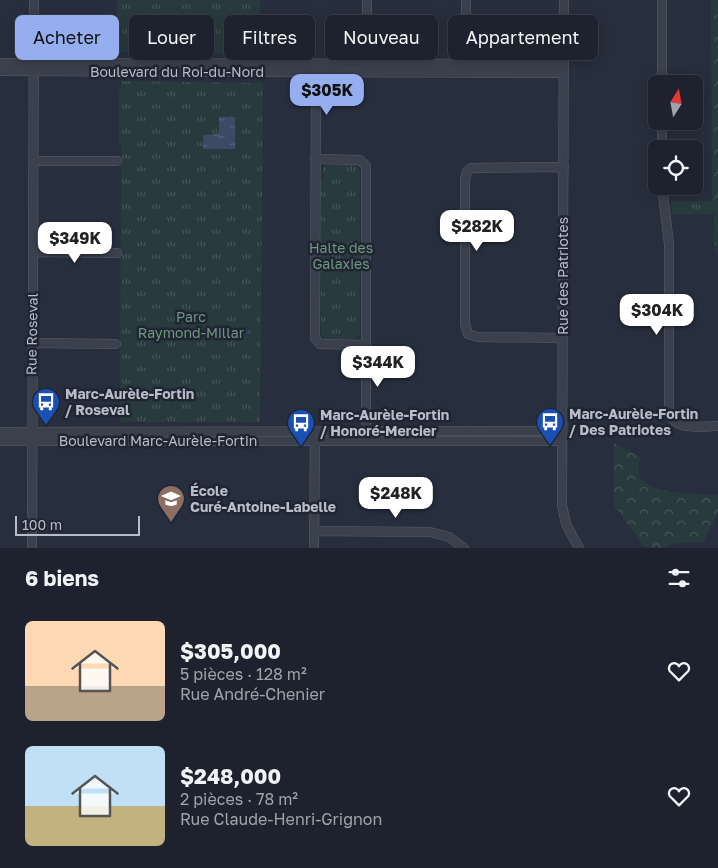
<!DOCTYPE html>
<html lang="fr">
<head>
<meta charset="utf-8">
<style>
	body { margin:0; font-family:"Golos Text",sans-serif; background:#2a2f3a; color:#f1f3f6; height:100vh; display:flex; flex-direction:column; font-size:19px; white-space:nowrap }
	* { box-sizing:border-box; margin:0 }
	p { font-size:16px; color:#a0a4aa }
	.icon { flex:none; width:28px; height:28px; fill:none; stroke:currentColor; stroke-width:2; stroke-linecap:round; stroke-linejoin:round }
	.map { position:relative; height:548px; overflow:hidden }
	.details { display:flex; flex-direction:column; background:#1d222e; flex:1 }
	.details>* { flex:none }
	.hud { position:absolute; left:15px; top:15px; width:689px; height:45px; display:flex; gap:10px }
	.needle { width:32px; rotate:11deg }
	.tools { position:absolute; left:648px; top:75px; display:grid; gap:10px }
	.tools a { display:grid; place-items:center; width:55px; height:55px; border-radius:8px; background:#1d222e; box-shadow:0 2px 12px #0003,0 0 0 1px #3b3f4a; font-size:25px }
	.scale { position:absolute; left:15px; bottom:12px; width:125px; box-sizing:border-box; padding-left:5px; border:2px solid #b7bcc8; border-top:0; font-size:14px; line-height:18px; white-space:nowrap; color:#b7bcc8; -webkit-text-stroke:4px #1f2533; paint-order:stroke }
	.price { position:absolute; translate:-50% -42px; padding:0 11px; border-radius:10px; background:#fff; color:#222; font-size:16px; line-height:32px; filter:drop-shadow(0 1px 2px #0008) }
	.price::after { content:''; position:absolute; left:50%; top:30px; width:15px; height:11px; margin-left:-8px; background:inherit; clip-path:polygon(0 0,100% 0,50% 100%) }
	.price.current { background:#94aef0; color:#111 }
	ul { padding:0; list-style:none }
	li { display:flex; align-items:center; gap:15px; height:125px; padding:0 25px }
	li span { display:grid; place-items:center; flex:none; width:140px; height:100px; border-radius:8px; color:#555 }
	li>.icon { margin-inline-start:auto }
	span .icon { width:60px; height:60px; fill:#fffc; stroke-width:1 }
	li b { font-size:21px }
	h2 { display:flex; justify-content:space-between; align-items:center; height:60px; padding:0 25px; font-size:21px }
	.tag { padding:0 18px; border-radius:8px; background:#1d222e; box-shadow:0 2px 12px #0003,0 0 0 1px #3b3f4a; font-size:18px; line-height:45px }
	.tag.current { background:#94aef0; color:#111 }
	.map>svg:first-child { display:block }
</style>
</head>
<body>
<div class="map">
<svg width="718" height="548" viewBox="0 0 718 548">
	<defs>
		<pattern id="forest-crowns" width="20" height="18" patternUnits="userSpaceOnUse" patternTransform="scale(1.25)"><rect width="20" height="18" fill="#293a3e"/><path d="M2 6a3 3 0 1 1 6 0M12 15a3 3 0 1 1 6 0" fill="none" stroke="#465558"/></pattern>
		<pattern id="park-tufts" width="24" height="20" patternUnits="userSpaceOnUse" patternTransform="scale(1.25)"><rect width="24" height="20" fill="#293a3e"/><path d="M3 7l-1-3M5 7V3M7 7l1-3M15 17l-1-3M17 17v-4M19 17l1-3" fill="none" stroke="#465558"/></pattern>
		<pattern id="water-ripples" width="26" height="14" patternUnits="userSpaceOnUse" patternTransform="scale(1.25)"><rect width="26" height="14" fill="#3e4a65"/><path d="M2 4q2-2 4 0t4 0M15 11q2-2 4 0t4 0" fill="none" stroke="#58627a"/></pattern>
	</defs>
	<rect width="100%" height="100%" fill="#272e3d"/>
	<path fill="url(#forest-crowns)" d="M 711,0 L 718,0 L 718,199 L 712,201 Z
		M 614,443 L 640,457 C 639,463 638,472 640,477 C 650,495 699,494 718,495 L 718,512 L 703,542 L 675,543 L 661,548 L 644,547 L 614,505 Z"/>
	<path fill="url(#park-tufts)" d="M 117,0 L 260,0 L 259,54 L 116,52 Z
		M 121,81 L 263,83 L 260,422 L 120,422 L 121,146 L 119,143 L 119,91 L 121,89 Z
		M 325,165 L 355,165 L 360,170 L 360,333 L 356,339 L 325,339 L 321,334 L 321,179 L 324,179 L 322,171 Z
		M 718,199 L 718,419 L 718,257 L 713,239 L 715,214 L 672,214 L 671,201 L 712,201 Z"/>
	<path fill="url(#water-ripples)" d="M 219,117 L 235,117 L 235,149 L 203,149 L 203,135 L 219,134 Z"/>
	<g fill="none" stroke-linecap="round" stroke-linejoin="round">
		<defs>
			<path id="minor" d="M 564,0 L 562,505 L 566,524 L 579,548
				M 0,63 L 563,64
				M 316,66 L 315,338 L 320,344 L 366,345
				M 367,68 L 367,0
				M 466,68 L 466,0
				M 0,71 L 563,73
				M 662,84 L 662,0
				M 662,149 L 662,121
				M 315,159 L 360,160 L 366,166 L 366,436
				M 34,161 L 117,161
				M 662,186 L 669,244 L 669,412 C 675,432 702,426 718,426
				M 33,252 L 117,253
				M 562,338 L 478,337 L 468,334 L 465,324 L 465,179 L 467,172 L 471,168 L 564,167
				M 33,343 L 116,344
				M 0,432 L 562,431
				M 0,441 L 562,441
				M 314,531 L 430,532 L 449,537 L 464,548
				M 32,548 L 34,0
				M 314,548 L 315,437"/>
		</defs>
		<use href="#minor" stroke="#585e6b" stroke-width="10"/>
		<use href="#minor" stroke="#3b404d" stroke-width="9"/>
	</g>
	<defs>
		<symbol id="bus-pin" viewBox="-11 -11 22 30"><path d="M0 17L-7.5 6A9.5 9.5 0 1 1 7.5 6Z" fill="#1a4fb4" stroke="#1f2533"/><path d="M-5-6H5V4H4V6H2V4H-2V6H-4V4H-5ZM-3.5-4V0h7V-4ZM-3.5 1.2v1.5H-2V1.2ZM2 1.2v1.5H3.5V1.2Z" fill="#fff"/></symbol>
		<symbol id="school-pin" viewBox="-11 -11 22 30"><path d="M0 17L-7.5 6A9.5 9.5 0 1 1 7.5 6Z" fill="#8d6e63" stroke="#1f2533"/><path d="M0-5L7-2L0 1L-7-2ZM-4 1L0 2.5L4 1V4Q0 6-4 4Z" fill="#fff"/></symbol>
	</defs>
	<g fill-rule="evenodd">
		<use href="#bus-pin" x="30" y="386" width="32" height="43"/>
		<use href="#bus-pin" x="534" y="406" width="32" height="43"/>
		<use href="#bus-pin" x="285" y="407" width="32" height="43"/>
		<use href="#school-pin" x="155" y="483" width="32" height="43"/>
	</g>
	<g text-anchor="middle" stroke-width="5" stroke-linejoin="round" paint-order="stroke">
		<g font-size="14" fill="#b7bcc8" stroke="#1f2533">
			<text x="177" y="77">Boulevard du Roi-du-Nord</text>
			<text transform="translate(563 276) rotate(-90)" y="5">Rue des Patriotes</text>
			<text transform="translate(32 334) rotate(-89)" y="5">Rue Roseval</text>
			<text x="158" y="446">Boulevard Marc-Aurèle-Fortin</text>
		</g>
		<g font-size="14" fill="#70977d" stroke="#1f2533">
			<text x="341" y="253">Halte des<tspan x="341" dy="16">Galaxies</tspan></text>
			<text x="191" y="322">Parc<tspan x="191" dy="16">Raymond-Millar</tspan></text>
		</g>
		<g font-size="14" font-weight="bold" fill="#b7bcc8" stroke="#1f2533" text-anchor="start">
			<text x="65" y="399">Marc-Aurèle-Fortin<tspan x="65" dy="16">/ Roseval</tspan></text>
			<text x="569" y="419">Marc-Aurèle-Fortin<tspan x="569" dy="16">/ Des Patriotes</tspan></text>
			<text x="320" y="420">Marc-Aurèle-Fortin<tspan x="320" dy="16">/ Honoré-Mercier</tspan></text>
			<text x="190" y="496">École<tspan x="190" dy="16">Curé-Antoine-Labelle</tspan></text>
		</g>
	</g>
</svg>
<div class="tools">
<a><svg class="needle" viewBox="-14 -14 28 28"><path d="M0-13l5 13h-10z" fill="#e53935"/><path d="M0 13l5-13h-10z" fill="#a0a4aa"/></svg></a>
<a><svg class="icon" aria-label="locate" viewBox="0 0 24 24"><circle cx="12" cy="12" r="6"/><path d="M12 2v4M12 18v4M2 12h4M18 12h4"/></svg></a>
</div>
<div class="scale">100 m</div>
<b class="price current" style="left:327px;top:116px">$305K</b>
<b class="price" style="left:477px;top:252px">$282K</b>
<b class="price" style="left:75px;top:264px">$349K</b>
<b class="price" style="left:657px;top:336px">$304K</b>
<b class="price" style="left:378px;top:388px">$344K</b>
<b class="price" style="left:396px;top:519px">$248K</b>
<div class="hud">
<a class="tag current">Acheter</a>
<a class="tag">Louer</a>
<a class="tag">Filtres</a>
<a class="tag">Nouveau</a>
<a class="tag">Appartement</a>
</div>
</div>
<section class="details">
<h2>6 biens<svg class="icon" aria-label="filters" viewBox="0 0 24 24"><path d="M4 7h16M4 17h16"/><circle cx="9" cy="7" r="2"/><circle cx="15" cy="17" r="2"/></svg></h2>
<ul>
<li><span style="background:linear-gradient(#ffd9b3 65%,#b9a48a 0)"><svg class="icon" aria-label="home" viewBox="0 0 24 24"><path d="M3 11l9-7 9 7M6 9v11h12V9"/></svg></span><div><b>$305,000</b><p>5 pièces · 128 m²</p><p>Rue André-Chenier</p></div><svg class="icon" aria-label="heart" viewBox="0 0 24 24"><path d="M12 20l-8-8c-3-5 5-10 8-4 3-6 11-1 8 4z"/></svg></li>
<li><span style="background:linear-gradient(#bfe0f5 60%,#c2b280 0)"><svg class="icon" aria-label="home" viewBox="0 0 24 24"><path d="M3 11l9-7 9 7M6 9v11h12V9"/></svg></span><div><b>$248,000</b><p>2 pièces · 78 m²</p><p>Rue Claude-Henri-Grignon</p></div><svg class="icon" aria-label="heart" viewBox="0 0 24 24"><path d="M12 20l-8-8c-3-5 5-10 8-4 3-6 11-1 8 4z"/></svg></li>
</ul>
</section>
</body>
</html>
